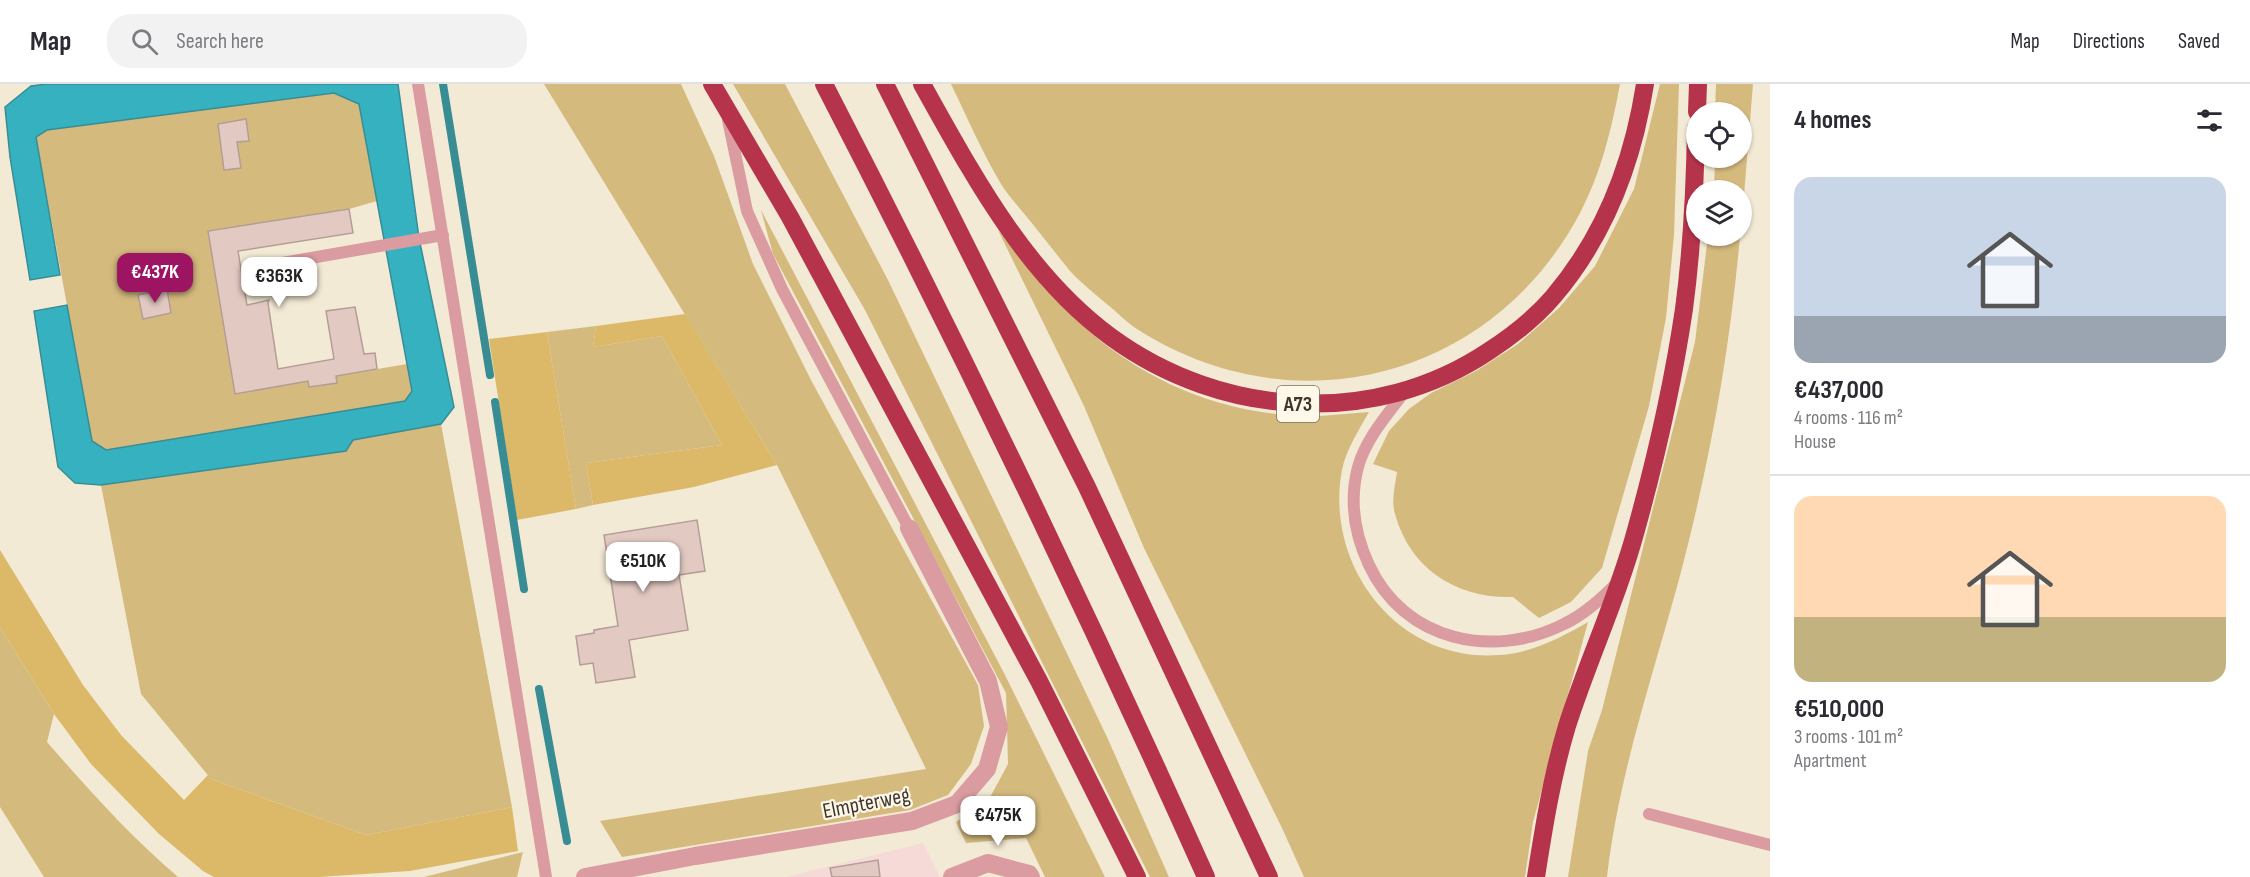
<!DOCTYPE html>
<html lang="en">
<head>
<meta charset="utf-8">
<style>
	body { margin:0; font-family:"Sofia Sans Condensed",sans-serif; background:#f2f2f3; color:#2b2b33; height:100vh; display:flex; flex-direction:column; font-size:22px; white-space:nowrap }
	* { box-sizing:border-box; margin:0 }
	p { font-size:20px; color:#7c7c81 }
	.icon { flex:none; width:33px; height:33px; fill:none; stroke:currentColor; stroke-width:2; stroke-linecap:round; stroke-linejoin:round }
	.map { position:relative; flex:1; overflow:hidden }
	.sheet { display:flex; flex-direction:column; background:#fff; width:480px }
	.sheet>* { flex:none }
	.controls { position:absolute; left:1686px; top:18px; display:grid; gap:12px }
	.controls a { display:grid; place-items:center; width:66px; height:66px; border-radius:50%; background:#fff; box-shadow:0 2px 4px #0004; font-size:30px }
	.price { position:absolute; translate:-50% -51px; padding:0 14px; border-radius:12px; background:#fff; color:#222; font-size:20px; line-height:39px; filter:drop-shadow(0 2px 3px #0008) }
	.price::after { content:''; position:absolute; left:50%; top:36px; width:18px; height:14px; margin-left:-9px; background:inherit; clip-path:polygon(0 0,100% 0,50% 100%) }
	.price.active { background:#9d1463; color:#fff }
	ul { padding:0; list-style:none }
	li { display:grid; align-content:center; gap:12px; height:318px; padding:0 24px }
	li+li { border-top:2px solid #e1e1e2 }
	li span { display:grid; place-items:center; height:186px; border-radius:18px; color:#555 }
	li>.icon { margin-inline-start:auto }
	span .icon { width:108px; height:108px; fill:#fffc; stroke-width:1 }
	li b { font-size:26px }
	h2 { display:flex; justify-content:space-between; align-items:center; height:72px; padding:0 24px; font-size:26px }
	header { display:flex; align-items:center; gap:36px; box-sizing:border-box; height:84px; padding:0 30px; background:#fff; border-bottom:2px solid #e1e1e2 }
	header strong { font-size:28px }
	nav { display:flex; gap:33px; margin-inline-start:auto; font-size:21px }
	.search { width:420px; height:54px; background:#f2f2f3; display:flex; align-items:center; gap:15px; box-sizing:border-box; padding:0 21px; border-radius:24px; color:#7c7c81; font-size:22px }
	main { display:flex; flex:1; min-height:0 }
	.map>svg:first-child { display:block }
</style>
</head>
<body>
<header>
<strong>Map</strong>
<div class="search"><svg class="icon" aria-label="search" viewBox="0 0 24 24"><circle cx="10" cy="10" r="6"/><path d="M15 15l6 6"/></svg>Search here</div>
<nav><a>Map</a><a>Directions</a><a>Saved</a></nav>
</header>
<main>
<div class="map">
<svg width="1770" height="793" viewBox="0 0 1770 793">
	<rect width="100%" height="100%" fill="#f3ead5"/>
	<path fill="#f5dad8" d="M 923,759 L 940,793 L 786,793 Z"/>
	<path fill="#d5ba7e" d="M 544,0 L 681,0 L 714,72 L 753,180 L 812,298 L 978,601 L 984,642 L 971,680 L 948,711 L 910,726 L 622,773 L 600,737 L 926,685 L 777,381 Z
		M 733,0 L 785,0 L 888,196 L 1107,653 L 1169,793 L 1150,793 L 865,226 Z
		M 951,0 L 1620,0 C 1612,44 1601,89 1580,129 C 1493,294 1297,345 1140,247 C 1130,241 1122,233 1114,226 C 1099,213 1083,201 1070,187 C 1057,171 1044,154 1031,138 C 1021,125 1009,113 1001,100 C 982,68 967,33 951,0 Z
		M 1660,0 L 1679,0 L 1674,151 L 1666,234 L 1649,322 L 1602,484 L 1571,518 L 1539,534 L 1513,513 C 1457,515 1410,485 1395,430 C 1391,417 1395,401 1397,388 L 1373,380 L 1389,347 L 1409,325 L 1431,309 L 1476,287 L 1518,260 L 1559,224 L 1595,182 L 1634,105 Z
		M 1716,0 L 1753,0 L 1742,136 L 1742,106 L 1714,106 L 1715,74 L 1742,74 L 1742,28 L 1715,28 Z
		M 334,9 L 359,20 L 377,117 L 349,125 L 208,148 L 235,310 L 308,297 L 309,303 L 337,299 L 336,292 L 407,280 L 412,307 L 405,318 L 106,366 L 92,357 L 36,53 L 47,46 Z
		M 761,126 L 1004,589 L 1105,793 L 1045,793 L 1026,754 L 966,759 L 956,738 L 988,717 L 1008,680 L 1006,609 L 773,170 Z
		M 998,146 C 1025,178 1051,212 1082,241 C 1139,293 1210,325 1287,331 C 1314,334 1342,330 1369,328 C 1359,346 1346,366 1342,386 C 1324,482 1398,579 1499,571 C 1532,569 1560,554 1588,538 L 1533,738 L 1525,793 L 1304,793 L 1282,744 L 1144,464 L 1084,322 Z
		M 1708,152 L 1740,152 C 1730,266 1710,377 1681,488 C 1654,589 1619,688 1607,793 L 1568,793 L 1588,667 L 1602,626 L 1695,258 Z
		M 596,242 L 593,263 L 662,252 L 722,361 L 586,379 L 593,421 L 576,425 L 547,248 Z
		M 441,340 L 512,723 L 366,751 L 211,695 L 141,610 L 101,401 L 346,367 L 353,356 Z
		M 0,543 L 54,630 L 47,658 C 88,705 130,752 178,793 L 44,793 L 0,723 Z
		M 523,768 L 517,793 L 424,793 Z"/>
	<path fill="#dbb969" d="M 685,230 L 777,381 L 694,403 L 593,421 L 586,379 L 722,361 L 662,252 L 593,263 L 596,242 Z
		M 547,248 L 576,425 L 517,436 L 489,255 Z
		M 0,466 L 83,601 L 121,651 L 184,716 L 208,691 L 211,695 L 366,751 L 512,723 L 518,767 L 410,787 L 319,793 L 214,793 L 203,787 L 159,750 L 91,680 L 54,630 L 0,543 Z"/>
	<path fill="#36b1c0" stroke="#388d95" stroke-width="1.5" d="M 47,0 L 398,0 L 419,154 L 454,323 L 441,340 L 353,356 L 346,367 L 101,401 L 75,399 L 58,383 L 34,227 L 67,221 L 92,357 L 106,366 L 405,317 L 412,307 L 359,20 L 334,9 L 47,46 L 36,53 L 60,191 L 30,196 L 10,73 L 5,23 L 31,2 Z"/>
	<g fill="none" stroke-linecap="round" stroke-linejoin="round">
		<path stroke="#388d95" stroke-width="8" d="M 443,0 L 490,291
			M 495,318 L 524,505
			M 539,605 L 567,757"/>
	</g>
	<path fill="#e2cac2" stroke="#b39d95" stroke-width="1.5" d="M 246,35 L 249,57 L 237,58 L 241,84 L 224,86 L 218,40 Z
		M 349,125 L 353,149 L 238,167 L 247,221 L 269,216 L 268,219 L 278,285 L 334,275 L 326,227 L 355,223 L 364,270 L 375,269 L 377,285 L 336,292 L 337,299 L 309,303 L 308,297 L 235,310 L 208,147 Z
		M 167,205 L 171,229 L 143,235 L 138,211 Z
		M 697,436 L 705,487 L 679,491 L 688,546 L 629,556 L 635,593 L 596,599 L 593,579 L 580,581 L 576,552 L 594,549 L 594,546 L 618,542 L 604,451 Z
		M 878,776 L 880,793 L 832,793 L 830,784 Z"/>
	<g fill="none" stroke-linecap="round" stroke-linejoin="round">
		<path stroke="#da9ca0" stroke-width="12" d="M 418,0 L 546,793
			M 728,36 L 747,127 L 782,205 L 909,444
			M 259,183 L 443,151
			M 1406,306 C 1388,330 1366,354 1358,383 C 1349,417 1355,451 1369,481 C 1404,557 1493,576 1564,540 C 1585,530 1602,514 1618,498
			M 1649,730 L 1770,761"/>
		<path stroke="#da9ca0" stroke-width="18" d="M 585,793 L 695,772 L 912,737 L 957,720 L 987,685 L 999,643 L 988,597 L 909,444
			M 952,793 L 988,779 L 1029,790 L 1031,793"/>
		<path stroke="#b6344b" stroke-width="18" d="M 712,0 L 790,133 L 1039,597 L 1137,793
			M 824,0 C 959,261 1086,525 1206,793
			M 885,0 L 1087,403 L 1269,793
			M 922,0 C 973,91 1025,190 1111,253 C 1222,334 1374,344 1489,267 C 1512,252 1535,234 1553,213 C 1605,152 1633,78 1645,0
			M 1697,28 L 1698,0
			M 1536,793 C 1544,742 1552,692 1567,642 C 1588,576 1618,513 1636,446 C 1656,374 1673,299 1684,225 C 1692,165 1695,104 1696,44"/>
	</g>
	<g text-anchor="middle" stroke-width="4.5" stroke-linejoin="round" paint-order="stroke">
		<rect fill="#fff7e7" stroke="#767167" stroke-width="1.5" x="1277" y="302" width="42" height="36" rx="4.5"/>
		<g font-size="21" font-weight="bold" fill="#3c3830">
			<text x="1298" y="327">A73</text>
		</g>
		<g font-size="22" fill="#3c3830" stroke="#fff7e7">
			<text transform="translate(866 718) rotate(-11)" y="8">Elmpterweg</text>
		</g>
	</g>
</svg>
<div class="controls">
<a><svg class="icon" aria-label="locate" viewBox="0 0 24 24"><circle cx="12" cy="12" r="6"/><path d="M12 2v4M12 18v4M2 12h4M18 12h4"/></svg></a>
<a><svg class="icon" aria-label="layers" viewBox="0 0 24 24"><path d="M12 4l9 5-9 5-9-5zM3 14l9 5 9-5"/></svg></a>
</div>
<b class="price active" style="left:155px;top:220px">€437K</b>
<b class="price" style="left:279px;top:224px">€363K</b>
<b class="price" style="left:643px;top:509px">€510K</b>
<b class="price" style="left:998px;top:763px">€475K</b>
</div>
<section class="sheet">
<h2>4 homes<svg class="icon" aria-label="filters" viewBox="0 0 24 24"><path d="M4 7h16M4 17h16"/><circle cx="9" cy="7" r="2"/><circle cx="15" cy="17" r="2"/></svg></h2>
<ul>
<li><span style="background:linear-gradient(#c9d6e8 75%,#9aa5b1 0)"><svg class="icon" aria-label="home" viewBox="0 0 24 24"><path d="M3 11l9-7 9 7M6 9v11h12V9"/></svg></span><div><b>€437,000</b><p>4 rooms · 116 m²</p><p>House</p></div></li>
<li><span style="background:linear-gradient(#ffd9b3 65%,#c2b280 0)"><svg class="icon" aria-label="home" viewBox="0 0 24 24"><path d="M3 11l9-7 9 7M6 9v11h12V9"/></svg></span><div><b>€510,000</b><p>3 rooms · 101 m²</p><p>Apartment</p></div></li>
</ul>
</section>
</main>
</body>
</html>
